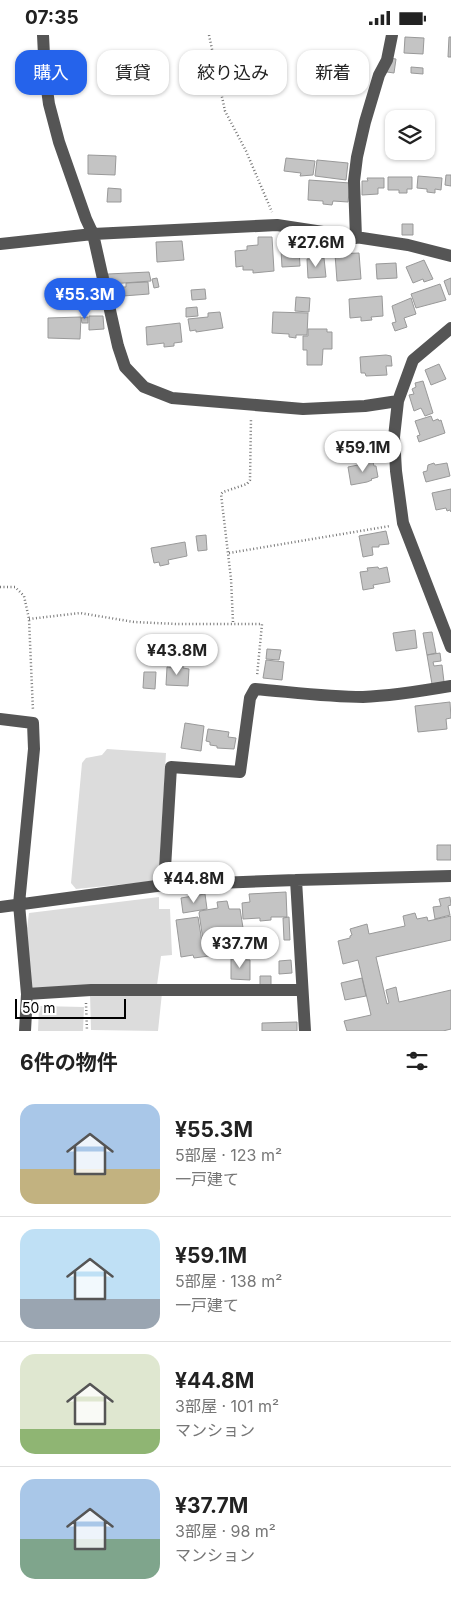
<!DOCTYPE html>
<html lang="ja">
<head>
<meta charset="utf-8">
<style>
	body { margin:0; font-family:Inter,"Noto Sans JP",sans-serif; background:#f6f6f6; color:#222; height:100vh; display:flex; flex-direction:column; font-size:19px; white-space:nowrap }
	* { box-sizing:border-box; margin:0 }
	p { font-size:16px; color:#767676 }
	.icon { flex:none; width:28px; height:28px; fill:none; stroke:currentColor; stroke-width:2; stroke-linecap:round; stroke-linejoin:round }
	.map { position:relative; height:996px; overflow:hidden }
	.panel { display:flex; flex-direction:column; background:#fff; flex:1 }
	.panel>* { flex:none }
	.guide { position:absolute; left:15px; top:15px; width:421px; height:45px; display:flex; gap:10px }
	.buttons { position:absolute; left:385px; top:75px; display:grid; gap:10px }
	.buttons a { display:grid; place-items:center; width:50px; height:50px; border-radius:10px; background:#fff; box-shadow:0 1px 4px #0004; font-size:25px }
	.scale { position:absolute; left:15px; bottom:12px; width:111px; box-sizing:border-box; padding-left:5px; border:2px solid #000; border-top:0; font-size:14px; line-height:18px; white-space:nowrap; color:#000; -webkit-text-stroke:4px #fff; paint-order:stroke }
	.price { position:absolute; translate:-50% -42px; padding:0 11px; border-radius:18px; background:#fff; color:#222; font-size:16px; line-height:32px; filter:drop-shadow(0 1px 2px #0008) }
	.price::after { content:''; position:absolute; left:50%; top:30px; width:15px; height:11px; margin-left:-8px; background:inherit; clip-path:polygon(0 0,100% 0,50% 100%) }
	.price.active { background:#2563eb; color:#fff }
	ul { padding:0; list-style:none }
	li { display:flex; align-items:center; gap:15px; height:125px; padding:0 20px }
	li+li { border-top:1px solid #e0e0e0 }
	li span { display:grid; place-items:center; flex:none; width:140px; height:100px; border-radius:15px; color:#555 }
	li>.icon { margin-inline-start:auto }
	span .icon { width:60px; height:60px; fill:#fffc; stroke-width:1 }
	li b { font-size:21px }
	h2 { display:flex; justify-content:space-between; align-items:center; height:60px; padding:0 20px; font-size:21px }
	.chip { padding:0 18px; border-radius:15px; background:#fff; box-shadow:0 1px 4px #0004; font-size:18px; line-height:45px }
	.chip.active { background:#2563eb; color:#fff }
	.status { display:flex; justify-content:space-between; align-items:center; height:35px; padding:0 25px; background:#fff; direction:ltr }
	.status svg { height:14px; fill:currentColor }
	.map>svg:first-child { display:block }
</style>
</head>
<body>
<div class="status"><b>07:35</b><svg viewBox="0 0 49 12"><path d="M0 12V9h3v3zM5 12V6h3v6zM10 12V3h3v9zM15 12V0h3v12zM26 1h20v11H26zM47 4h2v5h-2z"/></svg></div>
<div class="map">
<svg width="451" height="996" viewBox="0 0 451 996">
	<rect width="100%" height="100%" fill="#fff"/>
	<path fill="#dcdcdc" d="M 107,714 L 166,718 L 159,837 L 156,846 L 76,854 L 71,848 L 82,728 L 86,723 L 102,720 Z
		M 159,862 L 159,874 L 170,874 L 172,920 L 161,921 L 157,950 L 30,954 L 27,893 L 29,878 Z
		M 90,958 L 162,958 L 158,996 L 91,995 Z
		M 39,971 L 84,972 L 83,996 L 38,996 Z"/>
	<path fill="#c4c4c4" stroke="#999" d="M 405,2 L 424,3 L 423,19 L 404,18 Z
		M 449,2 L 451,2 L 451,22 L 448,22 Z
		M 389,23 L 396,24 L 394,38 L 387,37 Z
		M 411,32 L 423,33 L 423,39 L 411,38 Z
		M 88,120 L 116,121 L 115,140 L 88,139 Z
		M 286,123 L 315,126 L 313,140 L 300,141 L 301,138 L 284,136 Z
		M 317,125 L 348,128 L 346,145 L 315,141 Z
		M 446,140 L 451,140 L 451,151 L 445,150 Z
		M 418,141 L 442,143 L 441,155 L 435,154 L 435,158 L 427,157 L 427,154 L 417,153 Z
		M 388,142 L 412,142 L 412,154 L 407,154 L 407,158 L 399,158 L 399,155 L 388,155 Z
		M 367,143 L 384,143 L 384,153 L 378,153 L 378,159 L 362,160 L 362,146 L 368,146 Z
		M 309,145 L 350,148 L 348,167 L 333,166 L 332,170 L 323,169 L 323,166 L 308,165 Z
		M 108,153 L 121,154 L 121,167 L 107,167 Z
		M 402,189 L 413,189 L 413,200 L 402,200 Z
		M 258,202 L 272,202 L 274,236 L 253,238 L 253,235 L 243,235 L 243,231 L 236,232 L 235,216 L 247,215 L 247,211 L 258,210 Z
		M 182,206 L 184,225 L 157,227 L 156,207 Z
		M 299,214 L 300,231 L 282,232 L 281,215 Z
		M 359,218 L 361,244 L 337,246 L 335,219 Z
		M 324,223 L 326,242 L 308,243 L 307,224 Z
		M 424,225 L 433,244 L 424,247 L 423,244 L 413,248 L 406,232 Z
		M 396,228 L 397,243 L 377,244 L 376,229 Z
		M 149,237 L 151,246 L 110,249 L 108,239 Z
		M 157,243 L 159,252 L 154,253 L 152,244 Z
		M 451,243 L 451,259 L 449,260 L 444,246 Z
		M 148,247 L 149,259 L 123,261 L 122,252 L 126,252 L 126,248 Z
		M 440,249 L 446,265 L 416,273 L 411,259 Z
		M 205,254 L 206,264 L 192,265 L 191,255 Z
		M 382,261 L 383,281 L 371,282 L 372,285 L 361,286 L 361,282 L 350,283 L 349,264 Z
		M 296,262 L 310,263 L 309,277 L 295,276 Z
		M 411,263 L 416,279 L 404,283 L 407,292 L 395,296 L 392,288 L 396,287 L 392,271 Z
		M 197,272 L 198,281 L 186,282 L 186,273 Z
		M 220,277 L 223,293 L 196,297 L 196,295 L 190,296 L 188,284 L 208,282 L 208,278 Z
		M 273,277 L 308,278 L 307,300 L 296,300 L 296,303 L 289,302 L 289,299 L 272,298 Z
		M 89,281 L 103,281 L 104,294 L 89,295 Z
		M 81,282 L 80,304 L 48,303 L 48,283 Z
		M 88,282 L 88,288 L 82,288 L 81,283 Z
		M 180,288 L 182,307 L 174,308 L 174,311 L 164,312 L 164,308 L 147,310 L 146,292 Z
		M 308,294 L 327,294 L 327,297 L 332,297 L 332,314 L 323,314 L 322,330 L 307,330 L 307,315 L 303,315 L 303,301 L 308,301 Z
		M 386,320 L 391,321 L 392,331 L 386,331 L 387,340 L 366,341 L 365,338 L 361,338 L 360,322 Z
		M 439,329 L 446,344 L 431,350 L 425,335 Z
		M 423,346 L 433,378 L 425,381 L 421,373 L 414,376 L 409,360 L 414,359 L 412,354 L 416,352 L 415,348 Z
		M 431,381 L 433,386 L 438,384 L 439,386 L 441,385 L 445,398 L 419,407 L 417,401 L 420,400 L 415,386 Z
		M 373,427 L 374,431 L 376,431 L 378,442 L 371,444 L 372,445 L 367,447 L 351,450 L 348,432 Z
		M 434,428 L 435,430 L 447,428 L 450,441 L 426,447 L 423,437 L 427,436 L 428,430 Z
		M 451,454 L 451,477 L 450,475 L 447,476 L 446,473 L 436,475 L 432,458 Z
		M 386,496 L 389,509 L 379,510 L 379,512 L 372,512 L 373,520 L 363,522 L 359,501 Z
		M 206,500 L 207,515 L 198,516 L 196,501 Z
		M 185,507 L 187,521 L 168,525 L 169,529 L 160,531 L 159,527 L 154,528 L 151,513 Z
		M 378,532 L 379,534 L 387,532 L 390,547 L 373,550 L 374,553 L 363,555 L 360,537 L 368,536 L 367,533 Z
		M 415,595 L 417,613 L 396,616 L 393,598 Z
		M 432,597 L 436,618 L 427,620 L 423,598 Z
		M 267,614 L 281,615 L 279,625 L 266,624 Z
		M 440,618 L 441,626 L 433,627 L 434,631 L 442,630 L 444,647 L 432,649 L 427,620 Z
		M 266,625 L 284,627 L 282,645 L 263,643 Z
		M 173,631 L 183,631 L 183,633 L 189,634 L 188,651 L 166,650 L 167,632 L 173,633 Z
		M 144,637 L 156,637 L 155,654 L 143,653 Z
		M 450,667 L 451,683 L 446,684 L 447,694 L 418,697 L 415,671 Z
		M 185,688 L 204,691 L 201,716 L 181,713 Z
		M 208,694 L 229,697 L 228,702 L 236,703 L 234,714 L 217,713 L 217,711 L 210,710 L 210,707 L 206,706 Z
		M 437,810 L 451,810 L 451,825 L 437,825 Z
		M 286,857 L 287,882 L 271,882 L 271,885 L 260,886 L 260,883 L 243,884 L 242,868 L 250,867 L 249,859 Z
		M 205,859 L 207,874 L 183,878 L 181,863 Z
		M 450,862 L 451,870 L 448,871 L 450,880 L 435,884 L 433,872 L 441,871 L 439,864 Z
		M 227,866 L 229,874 L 240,874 L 244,899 L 229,901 L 229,905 L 215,907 L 214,904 L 203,905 L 199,878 L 200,876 L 218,873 L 217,867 Z
		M 415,878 L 417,884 L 427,882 L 428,886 L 451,881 L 451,905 L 376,922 L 387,969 L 389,968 L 386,955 L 396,952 L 399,967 L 451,955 L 451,994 L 443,996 L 347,996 L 344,986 L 371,980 L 358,925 L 343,929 L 338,906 L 350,903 L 350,901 L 352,900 L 350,894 L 367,889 L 369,899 L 405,891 L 403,881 Z
		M 198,882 L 202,907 L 207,906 L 209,921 L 194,923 L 193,920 L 181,922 L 176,885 Z
		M 289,882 L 290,905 L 284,905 L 283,883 Z
		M 231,924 L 250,925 L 250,945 L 231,944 Z
		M 291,925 L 292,938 L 279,939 L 279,926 Z
		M 260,941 L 271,941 L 271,950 L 260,950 Z
		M 362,943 L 366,961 L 345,965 L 341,948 Z
		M 297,987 L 297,996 L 262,996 L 262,988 Z"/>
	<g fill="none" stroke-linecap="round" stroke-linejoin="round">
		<path stroke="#777" stroke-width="2.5" stroke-dasharray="1 2.5" stroke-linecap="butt" d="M 209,0 L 225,76 L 246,116 L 272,177
			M 229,518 L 390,491
			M 0,552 L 15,552 L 24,561 L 29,584 L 33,676
			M 29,584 L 80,578 L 134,587 L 177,589 L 262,589 L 257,641
			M 233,587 L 231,544 L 221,459 L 223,457 L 247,449 L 250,445 L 251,383
			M 86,968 L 87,996"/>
		<path stroke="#555" stroke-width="12" d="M 43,0 L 45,40 L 49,69 L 59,107 L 86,184 L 93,199 L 118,311 L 125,332 L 144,352 L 172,363 L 303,374 L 365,371 L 398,366
			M 356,203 L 354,146 L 357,122 L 365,87 L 379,40 L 387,25 L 392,0
			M 0,209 L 93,199 L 277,190 L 408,210 L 451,221
			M 451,293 L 413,325 L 398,366 L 394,402 L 396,436 L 403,488 L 451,612
			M 0,684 L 33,688 L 34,714 L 19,869 L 27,959 L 25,996
			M 296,845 L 305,996
			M 164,850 L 171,732 L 240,737 L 250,663 L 255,654 C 291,657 327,662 363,662 C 393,661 422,656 451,651
			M 0,872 L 164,850 L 296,845 L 451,841
			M 27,959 L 91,955 L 302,955"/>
	</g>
</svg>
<div class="buttons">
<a><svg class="icon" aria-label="layers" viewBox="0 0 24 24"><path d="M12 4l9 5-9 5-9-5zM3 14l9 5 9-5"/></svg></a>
</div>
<div class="scale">50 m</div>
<b class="price" style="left:316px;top:233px">¥27.6M</b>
<b class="price active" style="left:85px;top:285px">¥55.3M</b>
<b class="price" style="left:363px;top:438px">¥59.1M</b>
<b class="price" style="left:177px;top:641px">¥43.8M</b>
<b class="price" style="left:194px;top:869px">¥44.8M</b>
<b class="price" style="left:240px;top:934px">¥37.7M</b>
<div class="guide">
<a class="chip active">購入</a>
<a class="chip">賃貸</a>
<a class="chip">絞り込み</a>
<a class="chip">新着</a>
</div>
</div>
<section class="panel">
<h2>6件の物件<svg class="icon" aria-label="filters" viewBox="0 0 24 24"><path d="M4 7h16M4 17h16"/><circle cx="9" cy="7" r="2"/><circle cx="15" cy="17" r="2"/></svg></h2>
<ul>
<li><span style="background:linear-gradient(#a9c7e8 65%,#c2b280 0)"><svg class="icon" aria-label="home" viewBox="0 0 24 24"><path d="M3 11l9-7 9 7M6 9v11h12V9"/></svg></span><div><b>¥55.3M</b><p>5部屋 · 123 m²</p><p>一戸建て</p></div></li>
<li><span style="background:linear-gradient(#bfe0f5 70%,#9aa5b1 0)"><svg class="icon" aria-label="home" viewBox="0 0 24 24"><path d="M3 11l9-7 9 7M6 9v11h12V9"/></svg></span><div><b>¥59.1M</b><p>5部屋 · 138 m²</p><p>一戸建て</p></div></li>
<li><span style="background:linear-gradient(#dfe7d0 75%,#8fb573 0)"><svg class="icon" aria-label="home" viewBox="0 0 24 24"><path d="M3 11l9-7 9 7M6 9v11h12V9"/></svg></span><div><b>¥44.8M</b><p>3部屋 · 101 m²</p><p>マンション</p></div></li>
<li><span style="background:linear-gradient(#a9c7e8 60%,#7fa58c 0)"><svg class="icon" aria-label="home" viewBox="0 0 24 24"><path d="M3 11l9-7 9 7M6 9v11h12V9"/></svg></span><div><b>¥37.7M</b><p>3部屋 · 98 m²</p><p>マンション</p></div></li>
</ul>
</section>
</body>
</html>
